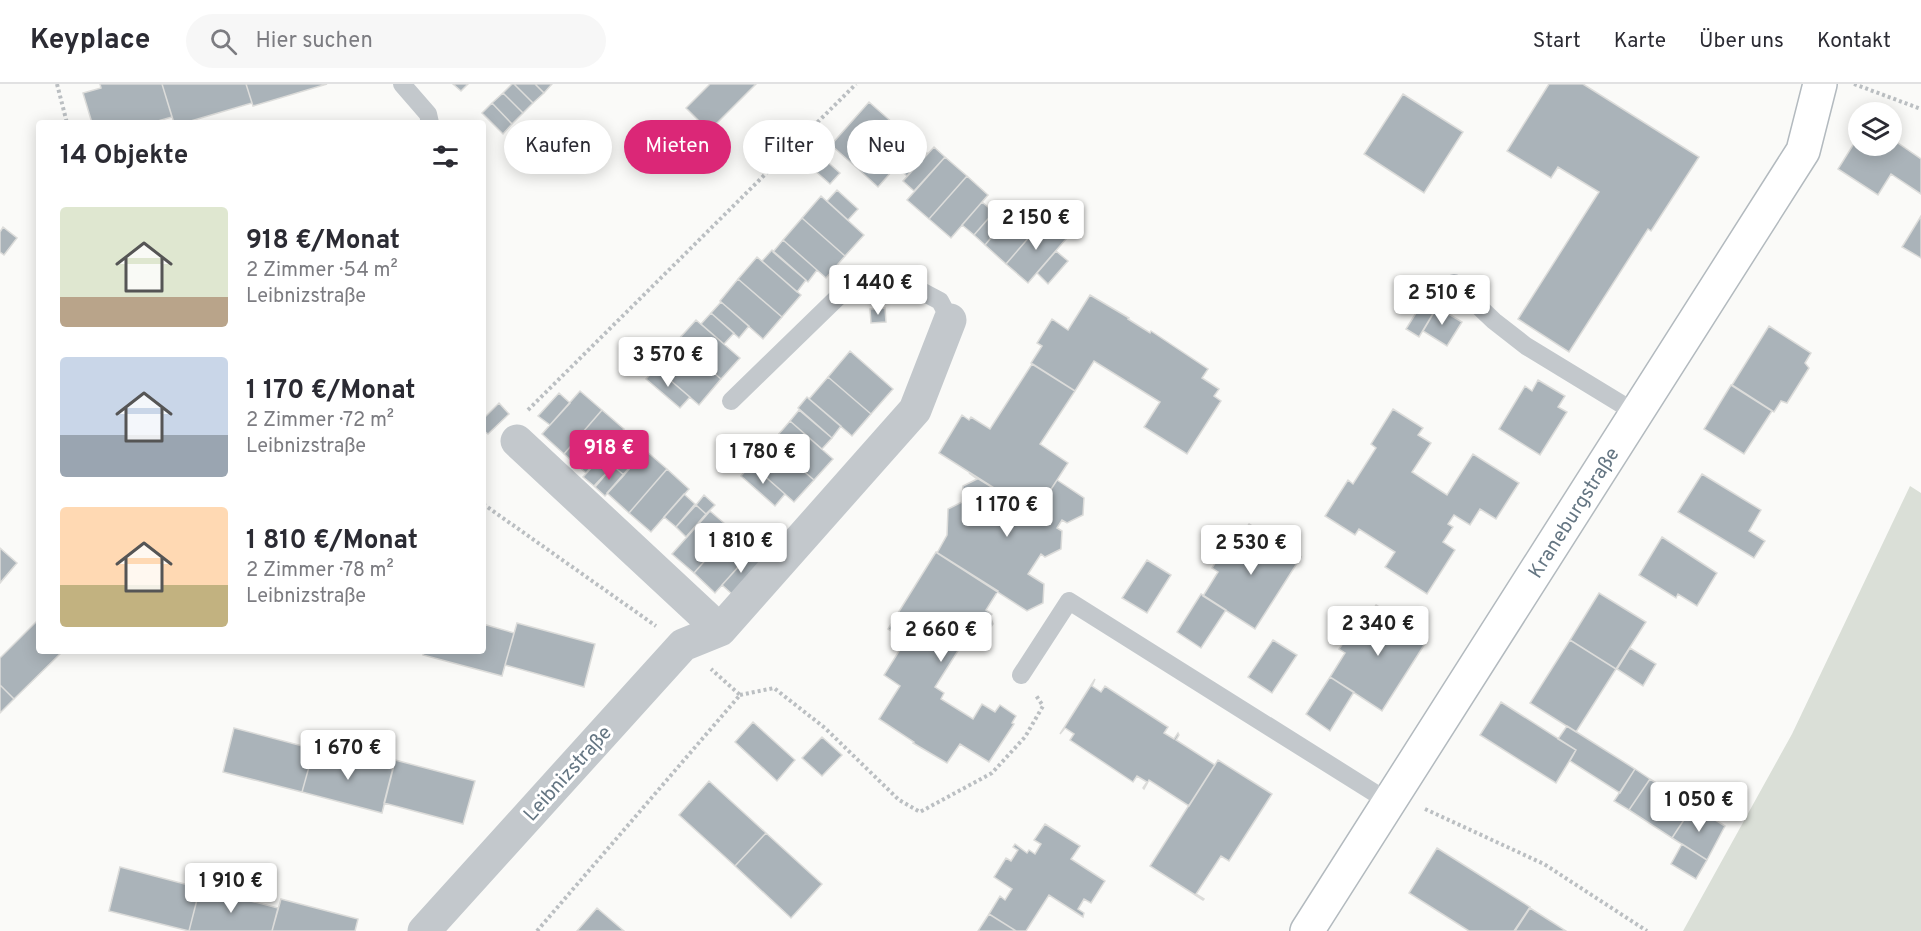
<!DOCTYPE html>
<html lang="de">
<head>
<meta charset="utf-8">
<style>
	body { margin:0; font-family:Overpass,sans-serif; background:#f7f7f7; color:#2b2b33; height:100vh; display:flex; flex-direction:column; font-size:22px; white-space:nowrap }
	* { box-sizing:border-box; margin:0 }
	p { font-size:20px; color:#7c7c81 }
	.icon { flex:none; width:33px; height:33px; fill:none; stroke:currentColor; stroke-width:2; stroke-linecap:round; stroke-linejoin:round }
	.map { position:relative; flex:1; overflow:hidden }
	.sheet { position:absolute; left:36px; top:36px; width:450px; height:534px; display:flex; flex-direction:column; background:#fff; border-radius:6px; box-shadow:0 3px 15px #0003 }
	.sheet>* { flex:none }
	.banner { position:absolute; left:504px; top:36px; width:570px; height:54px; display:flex; gap:12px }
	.buttons { position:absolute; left:1848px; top:18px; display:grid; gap:12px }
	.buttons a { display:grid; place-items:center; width:54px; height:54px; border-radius:50%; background:#fff; box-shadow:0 3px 15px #0003; font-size:30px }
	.price { position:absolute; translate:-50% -51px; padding:0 14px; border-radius:6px; background:#fff; color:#222; font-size:20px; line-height:39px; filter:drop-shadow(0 2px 3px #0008) }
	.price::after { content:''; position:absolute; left:50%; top:36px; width:18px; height:14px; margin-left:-9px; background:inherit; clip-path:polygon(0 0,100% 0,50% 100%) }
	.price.current { background:#db2777; color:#fff }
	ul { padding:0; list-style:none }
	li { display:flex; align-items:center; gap:18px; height:150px; padding:0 24px }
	li span { display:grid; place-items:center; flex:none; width:168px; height:120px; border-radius:6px; color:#555 }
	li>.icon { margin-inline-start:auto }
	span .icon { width:72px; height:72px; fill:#fffc; stroke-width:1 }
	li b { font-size:26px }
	h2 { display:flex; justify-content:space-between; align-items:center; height:72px; padding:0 24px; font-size:26px }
	.pill { padding:0 21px; border-radius:27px; background:#fff; box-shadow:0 3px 15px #0003; font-size:21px; line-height:54px }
	.pill.current { background:#db2777; color:#fff }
	header { display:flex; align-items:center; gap:36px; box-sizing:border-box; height:84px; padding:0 30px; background:#fff; border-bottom:2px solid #e1e1e2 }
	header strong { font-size:28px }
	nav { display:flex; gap:33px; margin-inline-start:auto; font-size:21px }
	.search { width:420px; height:54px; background:#f7f7f7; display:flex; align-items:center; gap:15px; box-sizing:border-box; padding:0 21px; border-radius:33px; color:#7c7c81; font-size:22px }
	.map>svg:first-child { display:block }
</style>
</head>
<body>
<header>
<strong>Keyplace</strong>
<div class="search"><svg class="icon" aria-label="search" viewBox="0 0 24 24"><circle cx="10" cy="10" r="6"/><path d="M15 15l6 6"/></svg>Hier suchen</div>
<nav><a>Start</a><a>Karte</a><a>Über uns</a><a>Kontakt</a></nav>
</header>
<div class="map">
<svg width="1921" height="847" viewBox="0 0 1921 847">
	<rect width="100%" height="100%" fill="#fafaf8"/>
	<path fill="#dadfd7" d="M 1910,402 L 1921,409 L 1921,847 L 1683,847 L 1792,650 Z"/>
	<path fill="#aab3b9" stroke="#dcdcda" stroke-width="1.5" d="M 100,0 L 162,0 L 172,33 L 151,39 L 92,39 L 83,9 L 101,4 Z
		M 162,0 L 246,0 L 252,19 L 184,39 L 174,39 Z
		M 246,0 L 327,0 L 253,22 Z
		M 453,0 L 468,0 L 461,7 Z
		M 512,0 L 514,0 L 533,19 L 523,29 L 503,9 Z
		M 514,0 L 535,0 L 544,9 L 533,19 Z
		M 535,0 L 552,0 L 544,9 Z
		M 710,0 L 756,0 L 709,47 L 686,24 Z
		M 1549,0 L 1583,0 L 1699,73 L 1651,147 L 1648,145 L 1569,268 L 1518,235 L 1599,108 L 1558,83 L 1551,94 L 1507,67 Z
		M 503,9 L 523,29 L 512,40 L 492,19 Z
		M 1403,10 L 1463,48 L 1424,109 L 1364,70 Z
		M 869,18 L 894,40 L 857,84 L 831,61 Z
		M 492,19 L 512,40 L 503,50 L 482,29 Z
		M 894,40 L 916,60 L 878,103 L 857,84 Z
		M 1858,53 L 1858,62 L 1892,62 L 1892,55 L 1921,75 L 1921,110 L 1891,90 L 1878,111 L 1838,85 Z
		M 806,59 L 840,89 L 830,100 L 796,70 Z
		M 916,60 L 927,69 L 907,92 L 896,82 Z
		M 934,63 L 945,73 L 914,107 L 903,97 Z
		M 945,73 L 967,92 L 929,135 L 907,116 Z
		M 967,92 L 988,111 L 951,154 L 929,135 Z
		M 837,106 L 858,125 L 848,136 L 827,117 Z
		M 821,112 L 864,151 L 845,172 L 802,134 Z
		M 1022,117 L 1044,136 L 1006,180 L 985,161 Z
		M 982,118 L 994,128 L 974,151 L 962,141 Z
		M 994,128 L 1004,138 L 985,161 L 974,151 Z
		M 1921,132 L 1921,174 L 1902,163 Z
		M 802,134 L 845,172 L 826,194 L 783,156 Z
		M 1044,136 L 1066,155 L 1028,199 L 1006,180 Z
		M 3,143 L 17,154 L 4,171 L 0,168 L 0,148 Z
		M 783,156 L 817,186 L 808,198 L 773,168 Z
		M 772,166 L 806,196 L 797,208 L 762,177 Z
		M 1056,167 L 1068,177 L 1048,200 L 1037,189 Z
		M 757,173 L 801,211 L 782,233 L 738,195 Z
		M 738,195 L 782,233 L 763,255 L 720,217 Z
		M 1090,211 L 1129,234 L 1128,235 L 1150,249 L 1151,247 L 1208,285 L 1202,294 L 1219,305 L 1214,312 L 1221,317 L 1187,370 L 1144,343 L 1160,318 L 1094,277 L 1075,307 L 1031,279 L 1042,262 L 1037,259 L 1052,235 L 1068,246 Z
		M 1424,216 L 1437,223 L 1419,253 L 1406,245 Z
		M 721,218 L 749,242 L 739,254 L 711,229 Z
		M 1437,223 L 1462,238 L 1447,262 L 1423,247 Z
		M 885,224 L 886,238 L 871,239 L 870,225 Z
		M 711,229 L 734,249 L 724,260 L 701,240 Z
		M 696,236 L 740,274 L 721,295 L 677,257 Z
		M 1769,242 L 1811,269 L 1805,279 L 1809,284 L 1787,319 L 1781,317 L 1774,328 L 1732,301 Z
		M 677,257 L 721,295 L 699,321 L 655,283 Z
		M 850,267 L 893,305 L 871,330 L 828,293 Z
		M 1032,280 L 1075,307 L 1040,360 L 1068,379 L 1035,430 L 939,369 L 962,331 L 969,336 L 971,333 L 990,345 Z
		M 656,284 L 690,313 L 680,324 L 646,295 Z
		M 828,293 L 871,330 L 852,352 L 809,315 Z
		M 1538,296 L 1565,312 L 1558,323 L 1567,328 L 1540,371 L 1499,345 L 1525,302 L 1532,307 Z
		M 1731,301 L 1772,327 L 1744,370 L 1704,345 Z
		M 580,307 L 602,326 L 564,370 L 542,350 Z
		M 559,309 L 570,319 L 550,341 L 538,332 Z
		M 807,313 L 841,342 L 832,354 L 798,324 Z
		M 499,319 L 509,330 L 488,350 L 483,346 L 483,335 Z
		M 1393,325 L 1423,344 L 1418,351 L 1431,359 L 1412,388 L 1447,411 L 1473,370 L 1519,399 L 1496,435 L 1480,425 L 1470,441 L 1454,431 L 1448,440 L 1453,443 L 1443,458 L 1455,466 L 1427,510 L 1385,483 L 1395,468 L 1359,445 L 1355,451 L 1325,432 L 1348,396 L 1353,400 L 1376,364 L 1371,360 Z
		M 602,326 L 624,345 L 586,389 L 564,370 Z
		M 799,326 L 832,354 L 822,365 L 790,337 Z
		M 790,337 L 833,375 L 814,396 L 771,359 Z
		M 621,349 L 632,359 L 613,382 L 602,372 Z
		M 632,359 L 643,369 L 624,391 L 613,382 Z
		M 771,359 L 814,396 L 794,418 L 751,380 Z
		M 645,366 L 667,385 L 629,429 L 607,409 Z
		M 602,372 L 613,382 L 594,402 L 583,393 Z
		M 751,380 L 785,410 L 775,422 L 741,392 Z
		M 613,382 L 624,391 L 605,412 L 595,403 Z
		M 667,385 L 689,405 L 651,448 L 629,429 Z
		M 969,389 L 1035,430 L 1057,396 L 1084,414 L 1083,431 L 1067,439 L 1062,436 L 1057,444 L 1062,447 L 1061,465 L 1045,473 L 1041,470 L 1028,490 L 1044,500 L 1043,519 L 1027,527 L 937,469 L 947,451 L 948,425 L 962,418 L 963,402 L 977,395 Z
		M 1702,390 L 1761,426 L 1749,447 L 1765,457 L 1754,474 L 1678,428 Z
		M 684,410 L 695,420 L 676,443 L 664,433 Z
		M 704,411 L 715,421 L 706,430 L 696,421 Z
		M 696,421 L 706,430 L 686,453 L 676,443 Z
		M 710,427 L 732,446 L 694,489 L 672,470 Z
		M 1249,440 L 1301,473 L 1255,545 L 1203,512 L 1218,488 L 1212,484 L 1227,460 L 1233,464 Z
		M 732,446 L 754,465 L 715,509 L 694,489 Z
		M 1662,453 L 1717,489 L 1697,522 L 1678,510 L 1676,514 L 1639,491 Z
		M 0,464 L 17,479 L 0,499 Z
		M 936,468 L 998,507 L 986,526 L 992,530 L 990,532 L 993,540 L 985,551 L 978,553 L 971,549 L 964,564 L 961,562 L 935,603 L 944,609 L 941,615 L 973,635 L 982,620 L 995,628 L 1000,621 L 1016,632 L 1012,639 L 1014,640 L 989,678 L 960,660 L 947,679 L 913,659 L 914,658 L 879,635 L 900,602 L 884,591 L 906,556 L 888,545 Z
		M 750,470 L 761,479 L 733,511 L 722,501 Z
		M 1147,476 L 1171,491 L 1147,529 L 1122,514 Z
		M 1599,509 L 1646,538 L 1616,585 L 1570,556 Z
		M 1201,510 L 1226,526 L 1201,564 L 1177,548 Z
		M 1376,521 L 1428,555 L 1382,627 L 1330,593 L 1345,569 L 1339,565 L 1355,541 L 1361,545 Z
		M 39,535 L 39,567 L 63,567 L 14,615 L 0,601 L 0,574 Z
		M 517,539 L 595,560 L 584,603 L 505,581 Z
		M 483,540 L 514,549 L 502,592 L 423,571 L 424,567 L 483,567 Z
		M 1273,556 L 1297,571 L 1272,609 L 1248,593 Z
		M 1570,556 L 1616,585 L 1576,648 L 1530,619 Z
		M 1630,564 L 1656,580 L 1643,602 L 1617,585 Z
		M 1330,593 L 1354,608 L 1330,647 L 1306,630 Z
		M 1095,595 L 1092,602 L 1101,608 L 1105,602 L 1168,643 L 1164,649 L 1174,655 L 1178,649 L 1179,651 L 1176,656 L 1215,681 L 1189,722 L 1149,696 L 1144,705 L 1143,704 L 1147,698 L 1137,692 L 1133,698 L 1070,656 L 1074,650 L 1065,644 L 1060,650 Z
		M 0,601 L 14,615 L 0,629 Z
		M 1501,618 L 1576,666 L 1556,699 L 1480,651 Z
		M 753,638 L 795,676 L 777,697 L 735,658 Z
		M 1567,642 L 1635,685 L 1620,709 L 1570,677 L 1576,666 L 1558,655 Z
		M 234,644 L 314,665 L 302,708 L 223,688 Z
		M 822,653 L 842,671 L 822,692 L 802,674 Z
		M 314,665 L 393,685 L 382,729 L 302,708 Z
		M 395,676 L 475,697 L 463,740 L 384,719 Z
		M 1218,676 L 1272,710 L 1229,777 L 1221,772 L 1196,810 L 1204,815 L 1203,816 L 1150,782 Z
		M 1635,685 L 1650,695 L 1629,726 L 1614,717 Z
		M 1650,695 L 1693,722 L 1672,754 L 1629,726 Z
		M 709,697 L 766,749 L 735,782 L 679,731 Z
		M 1693,722 L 1725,742 L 1707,776 L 1672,754 Z
		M 1045,740 L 1080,762 L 1071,775 L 1105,797 L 1091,819 L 1084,815 L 1078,825 L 1084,829 L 1083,833 L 1049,811 L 1026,847 L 1016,847 L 989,830 L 1000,812 L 1005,816 L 1012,805 L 994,793 L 1006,774 L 1011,777 L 1018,766 L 1013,763 L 1015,760 L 1027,769 L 1029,766 L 1035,770 L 1041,760 L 1034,756 Z
		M 766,749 L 822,800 L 791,834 L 735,782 Z
		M 1682,760 L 1707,776 L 1696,795 L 1671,780 Z
		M 1437,764 L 1530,823 L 1514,847 L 1469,847 L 1409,809 Z
		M 120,783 L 200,804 L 189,847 L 109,827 Z
		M 200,804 L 278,824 L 272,847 L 189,847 Z
		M 281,815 L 358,835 L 355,847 L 272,847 Z
		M 597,824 L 624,847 L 577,847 Z
		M 1530,824 L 1566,847 L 1515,847 Z
		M 989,830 L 1016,847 L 978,847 Z"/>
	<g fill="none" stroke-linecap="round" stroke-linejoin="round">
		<defs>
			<g id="secondary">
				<path id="s1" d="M 1307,847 L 1803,67 L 1820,0"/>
			</g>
		</defs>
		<use href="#secondary" stroke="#b3babf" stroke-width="36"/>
		<path stroke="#bbbfc2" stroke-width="4" stroke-dasharray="3 3" stroke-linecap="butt" d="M 57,0 L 67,39
			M 1854,0 L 1921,25
			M 528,326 L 856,0
			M 483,420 L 656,542
			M 740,611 L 774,604 L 825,644 L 899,716 L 920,728 L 992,689 L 1025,653 L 1043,622 L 1035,610
			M 1425,725 L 1544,780 L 1647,847
			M 537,847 L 740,611 L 711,585"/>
		<path stroke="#c3c8cc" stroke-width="18" d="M 402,0 L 428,30 L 430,39
			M 1454,199 L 1494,237 L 1526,262 L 1636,329
			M 731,317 L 838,213 L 864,199 L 889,196 L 923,208 L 940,217 L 950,236
			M 1021,591 L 1069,517 L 1389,718"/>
		<path stroke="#c3c8cc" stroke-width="33" d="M 517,357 L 720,546
			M 424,847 L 683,561 L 720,546 L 915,326 L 950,236"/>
		<use href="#secondary" stroke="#fff" stroke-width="33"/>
	</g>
	<g text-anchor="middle" stroke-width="6" stroke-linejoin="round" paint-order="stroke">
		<g font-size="20" fill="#657683" stroke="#fff">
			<text dy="7" stroke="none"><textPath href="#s1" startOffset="496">Kraneburgstraße</textPath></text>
			<text transform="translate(567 689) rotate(-48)" y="7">Leibnizstraße</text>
		</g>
	</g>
</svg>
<div class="buttons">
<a><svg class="icon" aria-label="layers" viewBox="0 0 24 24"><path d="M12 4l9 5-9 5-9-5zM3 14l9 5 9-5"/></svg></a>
</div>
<b class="price" style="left:1036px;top:167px">2 150 €</b>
<b class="price" style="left:878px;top:232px">1 440 €</b>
<b class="price" style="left:1442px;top:242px">2 510 €</b>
<b class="price" style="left:668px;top:304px">3 570 €</b>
<b class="price current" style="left:609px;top:397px">918 €</b>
<b class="price" style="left:763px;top:401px">1 780 €</b>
<b class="price" style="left:1007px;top:454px">1 170 €</b>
<b class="price" style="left:741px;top:490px">1 810 €</b>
<b class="price" style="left:1251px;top:492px">2 530 €</b>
<b class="price" style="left:1378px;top:573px">2 340 €</b>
<b class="price" style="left:941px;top:579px">2 660 €</b>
<b class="price" style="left:348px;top:697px">1 670 €</b>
<b class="price" style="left:1699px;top:749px">1 050 €</b>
<b class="price" style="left:231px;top:830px">1 910 €</b>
<div class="banner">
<a class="pill">Kaufen</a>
<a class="pill current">Mieten</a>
<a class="pill">Filter</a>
<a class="pill">Neu</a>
</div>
<section class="sheet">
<h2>14 Objekte<svg class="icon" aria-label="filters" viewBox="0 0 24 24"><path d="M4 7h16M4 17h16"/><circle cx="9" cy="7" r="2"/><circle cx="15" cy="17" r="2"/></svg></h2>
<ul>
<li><span style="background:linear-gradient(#dfe7d0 75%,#b9a48a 0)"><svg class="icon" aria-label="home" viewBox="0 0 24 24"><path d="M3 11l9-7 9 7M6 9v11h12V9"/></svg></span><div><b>918 €/Monat</b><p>2 Zimmer · 54 m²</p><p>Leibnizstraße</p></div></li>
<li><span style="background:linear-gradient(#c9d6e8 65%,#9aa5b1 0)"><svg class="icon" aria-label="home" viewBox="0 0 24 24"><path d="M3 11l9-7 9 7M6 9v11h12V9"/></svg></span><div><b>1 170 €/Monat</b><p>2 Zimmer · 72 m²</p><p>Leibnizstraße</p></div></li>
<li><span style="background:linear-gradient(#ffd9b3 65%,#c2b280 0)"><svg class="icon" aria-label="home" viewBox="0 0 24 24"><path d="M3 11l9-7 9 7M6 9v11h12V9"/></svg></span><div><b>1 810 €/Monat</b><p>2 Zimmer · 78 m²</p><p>Leibnizstraße</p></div></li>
</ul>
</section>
</div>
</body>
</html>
